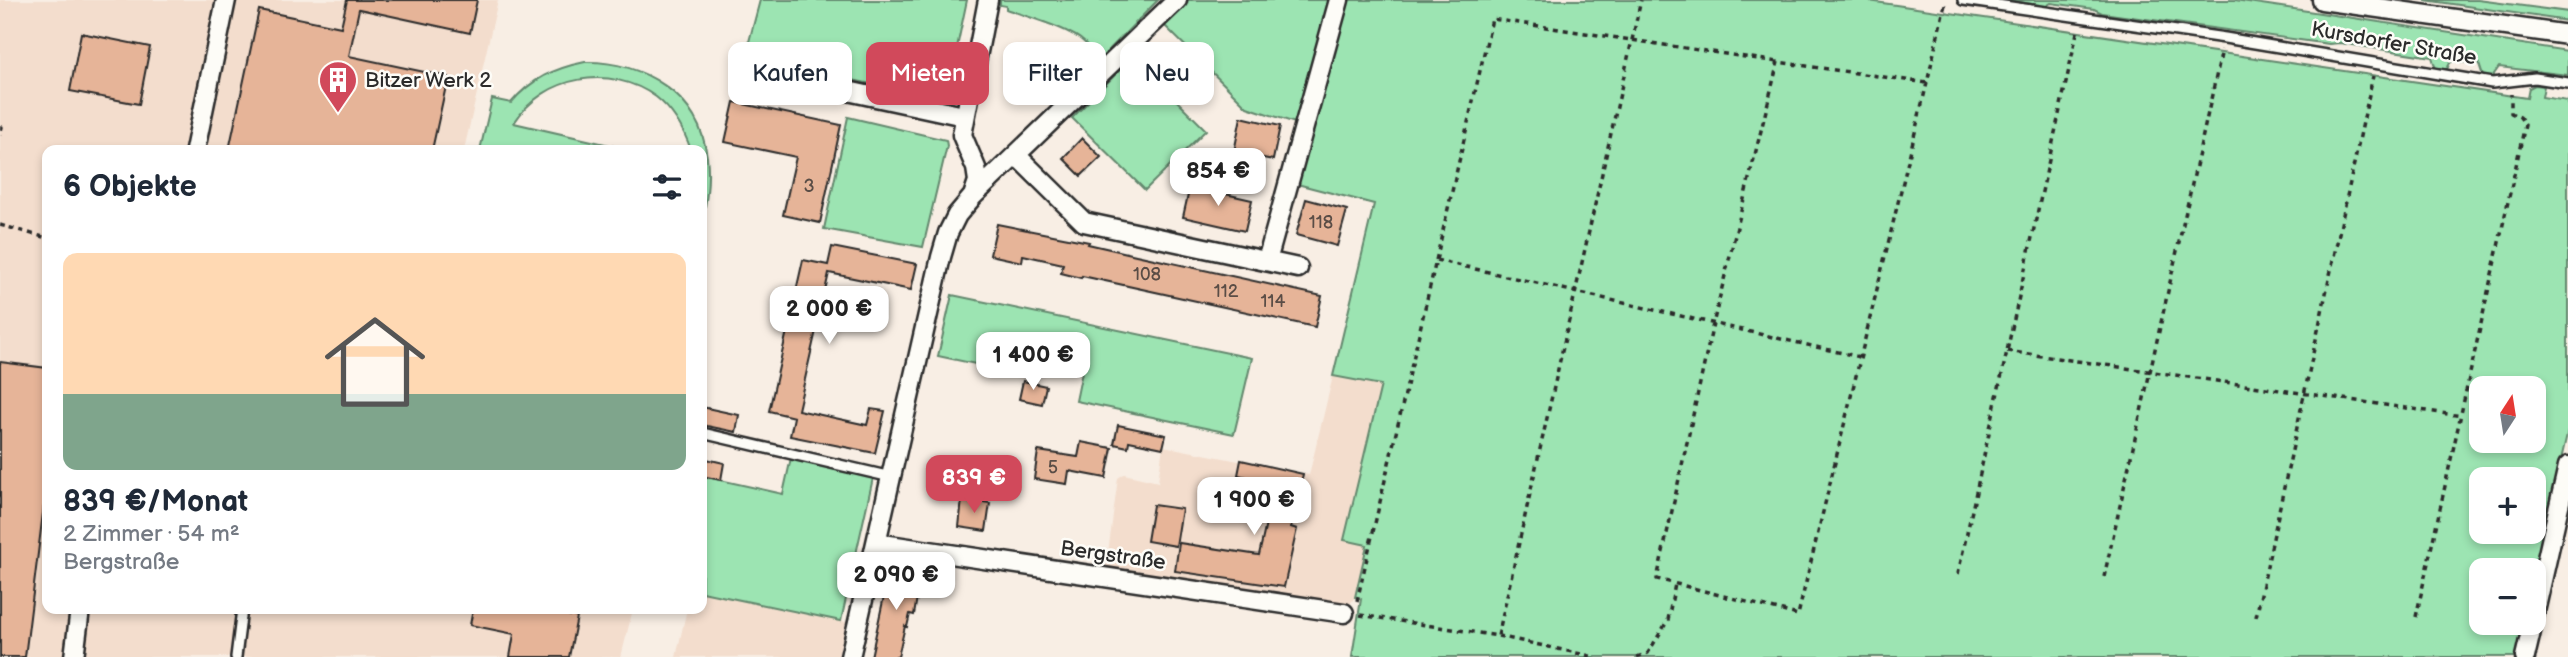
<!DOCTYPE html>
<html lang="de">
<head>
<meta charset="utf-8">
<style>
	body { margin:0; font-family:"Balsamiq Sans",sans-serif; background:#f2f2f3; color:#1f2937; height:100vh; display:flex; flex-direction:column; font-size:26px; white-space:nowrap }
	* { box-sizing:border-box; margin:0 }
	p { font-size:23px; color:#747a83 }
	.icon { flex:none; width:38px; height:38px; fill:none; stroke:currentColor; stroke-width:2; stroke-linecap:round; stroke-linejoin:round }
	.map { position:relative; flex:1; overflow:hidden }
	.side { position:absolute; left:42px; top:145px; width:665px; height:469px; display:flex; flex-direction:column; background:#fff; border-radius:14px; box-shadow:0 4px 10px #0003 }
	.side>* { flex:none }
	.top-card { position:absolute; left:728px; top:42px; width:665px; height:63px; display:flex; gap:14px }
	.needle { width:46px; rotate:12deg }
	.buttons { position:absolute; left:2469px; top:376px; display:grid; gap:14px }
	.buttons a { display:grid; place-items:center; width:77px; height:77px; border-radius:14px; background:#fff; box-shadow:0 4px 10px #0003; font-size:35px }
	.price { position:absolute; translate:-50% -60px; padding:0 16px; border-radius:14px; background:#fff; color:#222; font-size:23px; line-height:46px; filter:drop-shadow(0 2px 4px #0008) }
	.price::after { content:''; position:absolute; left:50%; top:42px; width:21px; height:16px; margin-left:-10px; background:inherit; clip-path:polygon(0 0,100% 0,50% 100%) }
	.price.selected { background:#d1495b; color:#fff }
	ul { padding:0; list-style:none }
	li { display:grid; align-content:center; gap:14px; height:371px; padding:0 21px }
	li+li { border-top:2px solid #e0e1e3 }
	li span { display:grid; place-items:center; height:217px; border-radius:14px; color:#555 }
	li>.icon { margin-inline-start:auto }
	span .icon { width:126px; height:126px; fill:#fffc; stroke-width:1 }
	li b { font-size:30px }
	h2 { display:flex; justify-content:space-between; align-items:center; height:84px; padding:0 21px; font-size:30px }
	.tag { padding:0 24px; border-radius:14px; background:#fff; box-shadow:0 4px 10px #0003; font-size:24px; line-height:63px }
	.tag.selected { background:#d1495b; color:#fff }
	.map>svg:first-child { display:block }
</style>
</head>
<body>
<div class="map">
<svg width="2568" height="657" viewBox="0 0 2568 657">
	<rect width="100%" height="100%" fill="#f8eee4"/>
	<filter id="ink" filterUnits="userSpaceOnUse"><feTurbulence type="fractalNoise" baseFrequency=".0143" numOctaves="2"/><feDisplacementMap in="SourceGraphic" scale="14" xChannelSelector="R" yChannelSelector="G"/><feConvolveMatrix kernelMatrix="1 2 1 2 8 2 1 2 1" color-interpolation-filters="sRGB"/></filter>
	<g filter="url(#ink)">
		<path fill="#f3ddcd" d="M 0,0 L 498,0 L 464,150 L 47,150 L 47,609 L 633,609 L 621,657 L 0,657 Z
			M 1333,376 L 1381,385 L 1344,540 L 1367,545 L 1355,597 L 1350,604 L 1106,568 L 1118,478 L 1124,474 L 1158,482 L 1163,446 L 1309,475 Z
			M 702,592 L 846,622 L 838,657 L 676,657 L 687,609 L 702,609 Z"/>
		<path fill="#9ce4b2" stroke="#64886e" stroke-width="2" fill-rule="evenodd" d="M 760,0 L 967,0 L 948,90 L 937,98 L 745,57 Z
			M 1000,0 L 1158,0 L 1099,60 C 1089,53 1091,50 1085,43 C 1072,29 1025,16 1006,9 L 1006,6 L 1000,5 Z
			M 1184,0 L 1331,0 L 1298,124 L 1247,107 L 1161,22 Z
			M 1346,0 L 1862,0 L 2527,98 L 2529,88 L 2535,85 L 2544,86 L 2542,97 L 2568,101 L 2568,430 L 2534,574 L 2534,570 L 2482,570 L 2482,623 L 2523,623 L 2515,657 L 1352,657 L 1361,599 L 1355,597 L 1367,545 L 1344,540 L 1381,385 L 1333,376 L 1374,204 L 1297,184 ZM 2482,388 L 2534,388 L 2534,441 L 2482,441 ZM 2482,480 L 2534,480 L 2534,532 L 2482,532 Z
			M 2006,0 L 2235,0 L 2568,51 L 2568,75 L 2499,67 L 2492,77 L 2483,76 L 2479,64 L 2453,61 L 2450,63 L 2446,71 C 2433,69 2436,68 2432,57 L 2340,43 L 2329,44 L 2102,13 L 2094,9 L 2051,3 L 2046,6 Z
			M 2425,0 L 2478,0 L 2568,12 L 2568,21 Z
			M 1133,57 L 1206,130 L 1145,190 L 1072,118 Z
			M 585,62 C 643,61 700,95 707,157 C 710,179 707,200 702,222 L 702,150 L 691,150 C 684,130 674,111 656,97 C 611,64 544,75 514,123 L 631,150 L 480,150 L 492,99 L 511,103 C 531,79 555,68 585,62 Z
			M 848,117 L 946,140 L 947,146 L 923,247 L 824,229 Z
			M 952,295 L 1252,358 L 1234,434 L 1076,401 L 1083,367 L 1042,357 L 1037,377 L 938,356 Z
			M 791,458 L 873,478 L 841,621 L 702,592 L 702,476 L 783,494 Z"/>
		<path fill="#e6b498" stroke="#2b2b2b" stroke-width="2" d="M 347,0 L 477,0 L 470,33 L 359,9 L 349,56 L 448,77 L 432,150 L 229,150 L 259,10 L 341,27 Z
			M 81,33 L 150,47 L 139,104 L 70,91 Z
			M 1173,47 L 1193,65 L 1175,84 L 1155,66 Z
			M 734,102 L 841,125 L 820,223 L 783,215 L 796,157 L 725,142 Z
			M 1241,117 L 1280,126 L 1273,160 L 1234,152 Z
			M 1082,138 L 1101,157 L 1081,176 L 1063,158 Z
			M 1190,186 L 1252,200 L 1245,231 L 1183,217 Z
			M 1306,199 L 1347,210 L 1337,246 L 1296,235 Z
			M 997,224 L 1089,242 L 1088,244 L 1136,255 L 1322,296 L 1315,327 L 1082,276 L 1081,278 L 1061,273 L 1063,264 L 1023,255 L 1022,262 L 990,255 Z
			M 832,247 L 917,264 L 911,290 L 829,273 L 798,410 L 867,425 L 871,409 L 885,411 L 875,453 L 790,436 L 794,417 L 769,411 L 803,260 L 828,265 Z
			M 0,362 L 47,368 L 47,481 L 25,657 L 0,657 Z
			M 1023,381 L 1046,386 L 1042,404 L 1019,399 Z
			M 702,407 L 739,415 L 736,432 L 702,425 Z
			M 1118,425 L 1166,435 L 1163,448 L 1129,441 L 1128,447 L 1114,444 Z
			M 1081,442 L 1112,448 L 1106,478 L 1069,471 L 1067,484 L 1034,479 L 1038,451 L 1078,457 Z
			M 702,458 L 724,463 L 721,480 L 702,476 Z
			M 1241,460 L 1303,474 L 1291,527 L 1297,529 L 1284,587 L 1175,571 L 1179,543 L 1259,555 L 1275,483 L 1238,475 Z
			M 962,499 L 990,503 L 986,531 L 959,527 Z
			M 1153,505 L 1182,509 L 1176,546 L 1147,541 Z
			M 890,568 L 921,573 L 914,615 L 910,614 L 907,627 L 905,626 L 898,657 L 871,657 Z
			M 473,609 L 539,609 L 577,617 L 569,657 L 510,657 L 514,634 L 470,625 Z"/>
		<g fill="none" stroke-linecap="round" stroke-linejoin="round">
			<defs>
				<path id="lane" d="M 1963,0 L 2225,38 L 2492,83 L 2535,78 L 2568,83
					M 702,433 L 891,477
					M 236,657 L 242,609"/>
				<path id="street" d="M 2322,0 L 2568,35
					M 787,78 L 964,116
					M 195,150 L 226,0
					M 1017,156 L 1084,222 L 1298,268
					M 973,196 L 1177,0
					M 1267,261 L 1339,0
					M 876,543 L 1344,613
					M 2534,616 L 2568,466
					M 74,657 L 80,609
					M 850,657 L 941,257 L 948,233 L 957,215 L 973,196 L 978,181 L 976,168 L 962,135 L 988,0
					M 2525,657 L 2533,623"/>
			</defs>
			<use href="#lane" stroke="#2b2b2b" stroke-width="14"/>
			<use href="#street" stroke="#2b2b2b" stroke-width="23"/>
			<path stroke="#2b2b2b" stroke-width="3.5" stroke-dasharray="5 5" stroke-linecap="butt" d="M 1927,83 L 1778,62 L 1713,324 L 1657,579 L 1798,615 L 1927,83 L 1946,0
				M 0,127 L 2,127 L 0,135
				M 0,225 L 47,238
				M 1436,260 L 1860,357
				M 2007,351 L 2462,416
				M 1958,574 L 2078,28
				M 2104,577 L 2222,50
				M 1357,601 L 1492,19 L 1778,62
				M 1360,615 L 1498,636 L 1641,0
				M 2256,617 L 2373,76
				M 2416,617 L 2525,125 L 2520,117 L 2511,113 L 2511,94
				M 1498,636 L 1595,657
				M 1637,657 L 1648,653 L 1668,620 L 1675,584"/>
			<use href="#lane" stroke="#fdfcf7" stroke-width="9"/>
			<use href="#street" stroke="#fdfcf7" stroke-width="18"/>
		</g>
	</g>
	<defs>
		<symbol id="building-pin" viewBox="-11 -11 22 30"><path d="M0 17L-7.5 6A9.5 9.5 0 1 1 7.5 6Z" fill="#d1495b" stroke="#fdfcf7"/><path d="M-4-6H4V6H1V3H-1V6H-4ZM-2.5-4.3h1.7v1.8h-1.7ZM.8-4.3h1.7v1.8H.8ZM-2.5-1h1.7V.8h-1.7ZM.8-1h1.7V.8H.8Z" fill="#fff"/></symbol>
	</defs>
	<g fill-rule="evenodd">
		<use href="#building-pin" x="316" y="58" width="44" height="60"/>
	</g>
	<g text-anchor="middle" stroke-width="5" stroke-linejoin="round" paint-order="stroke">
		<g font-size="18" fill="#5a4d46">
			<text x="809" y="192">3</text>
			<text x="1321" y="228">118</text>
			<text x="1147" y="280">108</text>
			<text x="1226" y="297">112</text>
			<text x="1273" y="307">114</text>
			<text x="1053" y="473">5</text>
		</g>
		<g font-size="21" fill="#2b2b2b" stroke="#fdfcf7">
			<text transform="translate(2394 43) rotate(10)" y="7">Kursdorfer Straße</text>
			<text transform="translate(1113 555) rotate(8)" y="7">Bergstraße</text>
		</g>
		<g font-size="21" fill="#2b2b2b" stroke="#fdfcf7" text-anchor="start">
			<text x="365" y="87">Bitzer Werk 2</text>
		</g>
	</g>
</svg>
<div class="buttons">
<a><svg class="needle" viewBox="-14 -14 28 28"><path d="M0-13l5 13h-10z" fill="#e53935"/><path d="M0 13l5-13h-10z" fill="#747a83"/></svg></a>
<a>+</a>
<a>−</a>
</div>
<b class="price" style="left:1218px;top:208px">854 €</b>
<b class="price" style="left:829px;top:346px">2 000 €</b>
<b class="price" style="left:1033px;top:392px">1 400 €</b>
<b class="price selected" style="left:974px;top:515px">839 €</b>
<b class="price" style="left:1254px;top:537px">1 900 €</b>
<b class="price" style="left:896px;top:612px">2 090 €</b>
<div class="top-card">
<a class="tag">Kaufen</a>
<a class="tag selected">Mieten</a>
<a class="tag">Filter</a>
<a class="tag">Neu</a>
</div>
<section class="side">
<h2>6 Objekte<svg class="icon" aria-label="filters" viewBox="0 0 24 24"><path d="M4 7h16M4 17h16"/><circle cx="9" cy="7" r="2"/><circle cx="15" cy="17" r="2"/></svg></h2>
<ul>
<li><span style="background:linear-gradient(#ffd9b3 65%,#7fa58c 0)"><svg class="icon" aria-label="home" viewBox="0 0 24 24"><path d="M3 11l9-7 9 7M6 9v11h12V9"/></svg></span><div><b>839 €/Monat</b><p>2 Zimmer · 54 m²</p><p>Bergstraße</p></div></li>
</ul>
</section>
</div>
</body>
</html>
